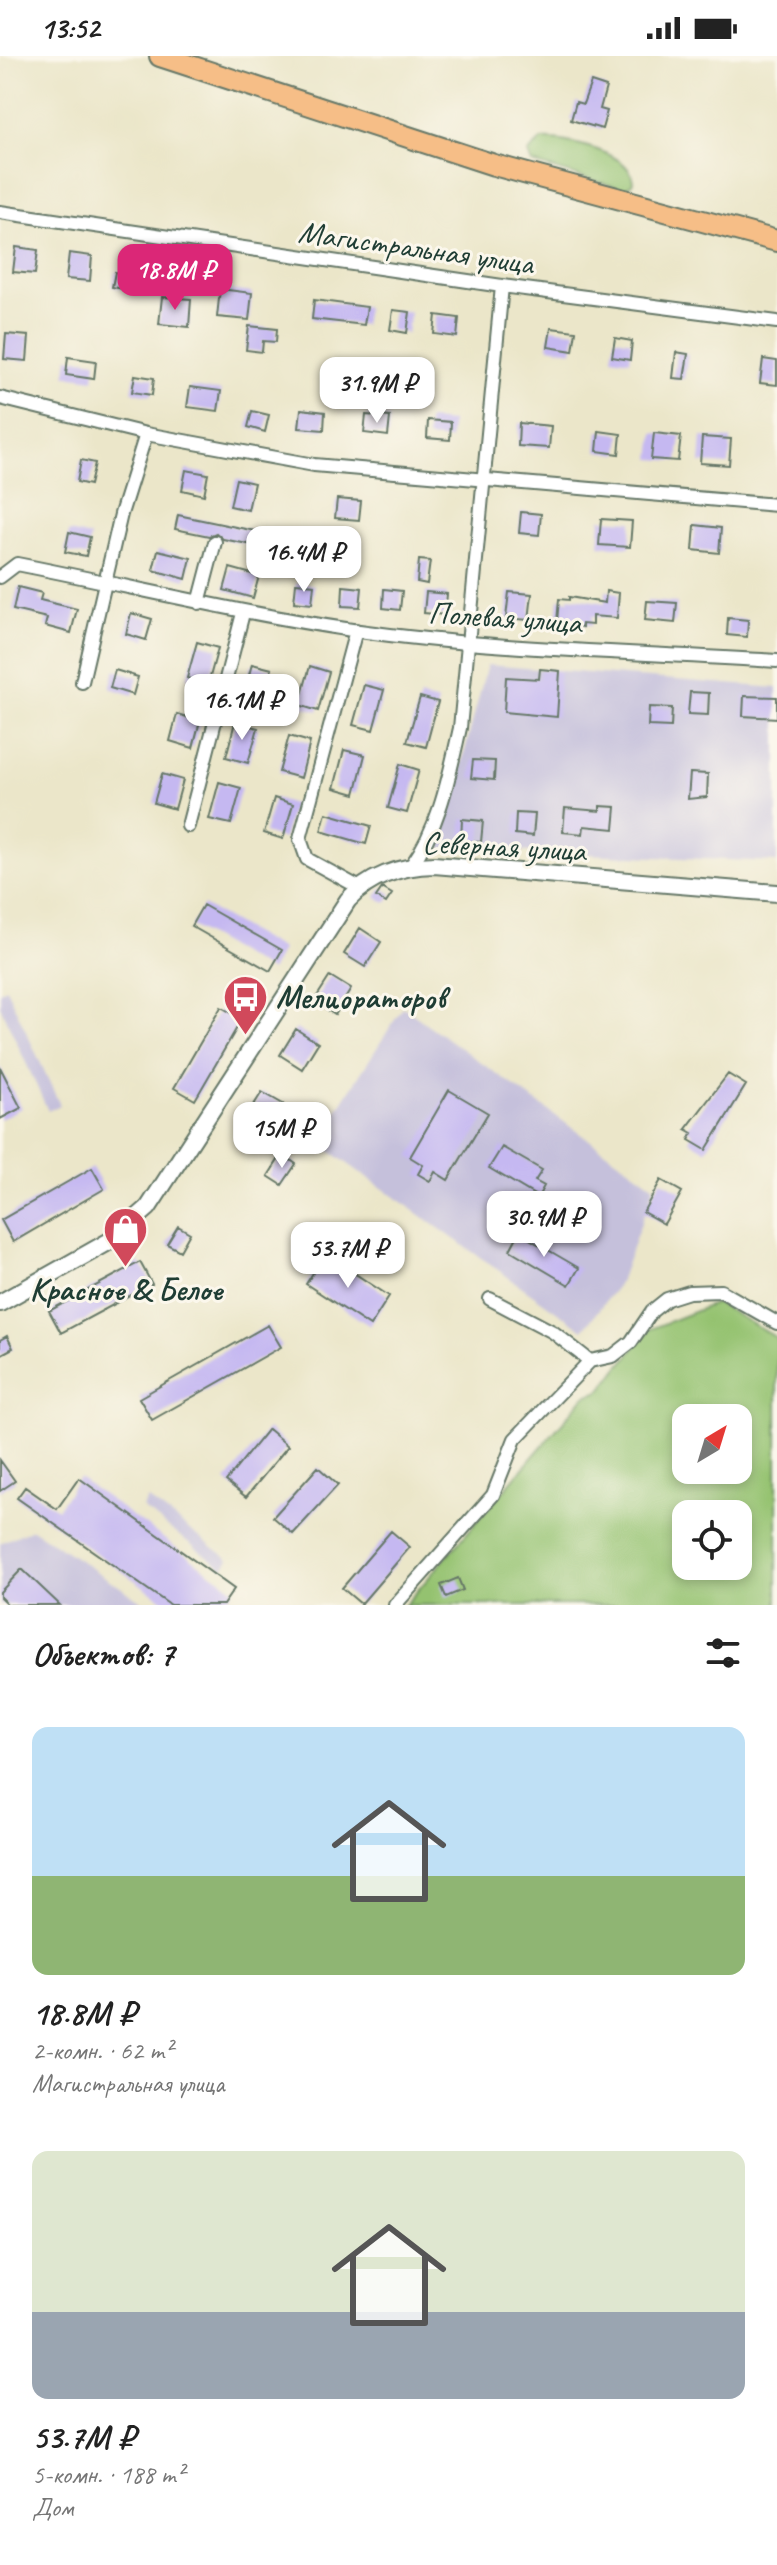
<!DOCTYPE html>
<html lang="ru">
<head>
<meta charset="utf-8">
<style>
	body { margin:0; font-family:Caveat,sans-serif; background:#f2f2f2; color:#222; height:100vh; display:flex; flex-direction:column; font-size:30px; white-space:nowrap }
	* { box-sizing:border-box; margin:0 }
	p { font-size:26px; color:#767676 }
	.icon { flex:none; width:44px; height:44px; fill:none; stroke:currentColor; stroke-width:2; stroke-linecap:round; stroke-linejoin:round }
	.map { position:relative; height:1549px; overflow:hidden }
	.details { display:flex; flex-direction:column; background:#fff; flex:1 }
	.details>* { flex:none }
	.needle { width:52px; rotate:38deg }
	.buttons { position:absolute; left:672px; top:1348px; display:grid; gap:16px }
	.buttons a { display:grid; place-items:center; width:80px; height:80px; border-radius:16px; background:#fff; box-shadow:0 4px 12px #0003; font-size:40px }
	.price { position:absolute; translate:-50% -68px; padding:0 18px; border-radius:16px; background:#fff; color:#222; font-size:26px; line-height:52px; filter:drop-shadow(0 2px 4px #0008) }
	.price::after { content:''; position:absolute; left:50%; top:48px; width:24px; height:18px; margin-left:-12px; background:inherit; clip-path:polygon(0 0,100% 0,50% 100%) }
	.price.active { background:#db2777; color:#fff }
	ul { padding:0; list-style:none }
	li { display:grid; align-content:center; gap:16px; height:424px; padding:0 32px }
	li span { display:grid; place-items:center; height:248px; border-radius:16px; color:#555 }
	li>.icon { margin-inline-start:auto }
	span .icon { width:144px; height:144px; fill:#fffc; stroke-width:1 }
	li b { font-size:34px }
	h2 { display:flex; justify-content:space-between; align-items:center; height:96px; padding:0 32px; font-size:34px }
	.status { display:flex; justify-content:space-between; align-items:center; height:56px; padding:0 40px; background:#fff; direction:ltr }
	.status svg { height:22px; fill:currentColor }
	.map>svg:first-child { display:block }
</style>
</head>
<body>
<div class="status"><b>13:52</b><svg viewBox="0 0 49 12"><path d="M0 12V9h3v3zM5 12V6h3v6zM10 12V3h3v9zM15 12V0h3v12zM26 1h20v11H26zM47 4h2v5h-2z"/></svg></div>
<div class="map">
<svg width="777" height="1549" viewBox="0 0 777 1549">
	<rect width="100%" height="100%" fill="#fbf7ec"/>
	<filter id="ink" filterUnits="userSpaceOnUse"><feTurbulence type="fractalNoise" baseFrequency=".0125" numOctaves="2"/><feDisplacementMap in="SourceGraphic" scale="16" xChannelSelector="R" yChannelSelector="G"/><feConvolveMatrix kernelMatrix="1 2 1 2 8 2 1 2 1" color-interpolation-filters="sRGB"/></filter>
	<filter id="wash" filterUnits="userSpaceOnUse"><feTurbulence type="fractalNoise" baseFrequency=".006" numOctaves="4" result="noise"/><feDisplacementMap in="SourceGraphic" scale="32" xChannelSelector="R" yChannelSelector="G"/><feGaussianBlur stdDeviation="1.8" result="paint"/><feColorMatrix in="noise" values="0 0 0 0 0 0 0 0 0 0 0 0 0 0 0 0 0 1.4 0 .05"/><feComposite in="paint" operator="in"/></filter>
	<g filter="url(#wash)">
		<rect width="100%" height="100%" fill="#ebe6c9"/>
		<path fill="#c5c0db" d="M 487,609 L 777,632 L 777,806 L 440,792 Z
			M 6,932 L 60,1049 L 48,1055 L 0,950 L 0,935 Z
			M 403,951 L 654,1130 L 620,1226 L 583,1274 L 317,1086 Z
			M 148,1443 L 229,1503 L 223,1512 L 142,1452 Z
			M 32,1473 L 140,1544 L 145,1549 L 0,1549 L 0,1487 Z"/>
		<path fill="#94c270" stroke="#5a8052" stroke-width="2" fill-rule="evenodd" d="M 542,84 C 565,82 634,97 633,127 L 624,133 L 532,107 L 528,97 Z
			M 716,1247 L 777,1282 L 777,1549 L 405,1549 L 585,1340 L 600,1335 L 650,1273 ZM 686,1362 L 738,1362 L 738,1414 L 686,1414 ZM 686,1458 L 738,1458 L 738,1510 L 686,1510 Z"/>
		<g id="blocks">
			<path fill="#c5b8f1" d="M 591,26 L 606,31 L 600,53 L 607,55 L 602,73 L 571,64 L 576,46 L 583,48 Z
				M 16,191 L 38,194 L 35,218 L 13,216 Z
				M 69,197 L 92,200 L 90,225 L 66,223 Z
				M 115,216 L 132,219 L 129,234 L 112,231 Z
				M 220,233 L 252,237 L 249,264 L 217,261 Z
				M 162,241 L 191,243 L 189,271 L 159,268 Z
				M 314,244 L 367,251 L 364,269 L 312,263 Z
				M 393,254 L 410,256 L 407,277 L 390,274 Z
				M 436,259 L 459,262 L 457,281 L 434,278 Z
				M 249,270 L 277,273 L 276,286 L 263,285 L 262,296 L 246,294 Z
				M 551,272 L 576,275 L 573,295 L 548,291 Z
				M 6,278 L 29,280 L 27,305 L 4,303 Z
				M 615,282 L 632,285 L 630,304 L 612,301 Z
				M 676,296 L 688,298 L 684,323 L 673,322 Z
				M 68,301 L 96,305 L 94,323 L 66,319 Z
				M 763,303 L 777,305 L 777,329 L 760,327 Z
				M 135,319 L 154,322 L 152,339 L 132,336 Z
				M 190,331 L 221,335 L 218,355 L 187,351 Z
				M 301,353 L 325,356 L 324,374 L 299,372 Z
				M 252,355 L 269,359 L 265,376 L 248,371 Z
				M 366,359 L 390,361 L 388,380 L 364,377 Z
				M 428,364 L 451,366 L 450,384 L 427,382 Z
				M 519,367 L 551,370 L 549,392 L 518,390 Z
				M 599,375 L 621,378 L 619,398 L 597,395 Z
				M 654,377 L 681,380 L 678,405 L 651,403 Z
				M 702,381 L 731,383 L 729,409 L 700,407 Z
				M 81,404 L 95,407 L 90,429 L 77,426 Z
				M 186,414 L 208,418 L 204,439 L 182,434 Z
				M 236,423 L 254,427 L 248,454 L 230,450 Z
				M 337,443 L 361,445 L 359,464 L 335,462 Z
				M 521,456 L 541,458 L 539,479 L 519,477 Z
				M 178,459 L 280,480 L 277,494 L 223,483 L 216,477 L 209,480 L 175,473 Z
				M 601,463 L 632,465 L 630,491 L 599,489 Z
				M 695,469 L 721,472 L 719,497 L 693,494 Z
				M 69,476 L 90,481 L 86,500 L 65,496 Z
				M 158,494 L 191,502 L 186,523 L 153,514 Z
				M 419,504 L 430,505 L 427,528 L 417,526 Z
				M 230,512 L 259,520 L 253,542 L 224,534 Z
				M 296,527 L 314,529 L 312,548 L 294,546 Z
				M 343,530 L 362,532 L 360,551 L 342,550 Z
				M 18,531 L 42,537 L 40,544 L 77,553 L 71,577 L 45,570 L 47,562 L 13,554 Z
				M 384,533 L 402,535 L 400,554 L 383,552 Z
				M 606,535 L 619,537 L 617,562 L 592,560 L 592,569 L 582,568 L 582,571 L 557,566 L 559,543 L 569,544 L 569,541 L 605,547 Z
				M 426,536 L 447,538 L 445,559 L 424,557 Z
				M 509,536 L 532,538 L 529,564 L 506,562 Z
				M 647,545 L 677,547 L 675,567 L 645,564 Z
				M 131,557 L 152,563 L 146,584 L 126,578 Z
				M 728,562 L 748,564 L 747,581 L 727,579 Z
				M 197,586 L 218,592 L 208,628 L 187,622 Z
				M 252,608 L 272,613 L 263,643 L 244,637 Z
				M 310,610 L 329,616 L 318,655 L 299,649 Z
				M 540,613 L 560,615 L 557,661 L 504,656 L 506,621 L 539,623 Z
				M 115,614 L 138,621 L 133,639 L 110,632 Z
				M 364,629 L 384,634 L 373,674 L 353,669 Z
				M 690,636 L 709,637 L 708,659 L 688,658 Z
				M 744,640 L 777,641 L 777,662 L 743,660 Z
				M 420,641 L 438,646 L 426,691 L 407,686 Z
				M 649,651 L 672,652 L 671,671 L 648,670 Z
				M 177,658 L 200,665 L 193,692 L 170,685 Z
				M 235,666 L 258,672 L 248,707 L 226,701 Z
				M 289,680 L 310,686 L 301,722 L 279,716 Z
				M 344,694 L 365,699 L 355,738 L 334,732 Z
				M 473,704 L 495,705 L 494,724 L 471,722 Z
				M 400,708 L 419,714 L 407,757 L 388,752 Z
				M 690,717 L 708,718 L 707,741 L 688,743 Z
				M 162,718 L 183,724 L 175,753 L 154,747 Z
				M 219,726 L 241,732 L 231,768 L 209,763 Z
				M 274,742 L 293,748 L 283,783 L 264,777 Z
				M 600,750 L 616,751 L 614,773 L 584,770 L 583,778 L 563,776 L 565,752 L 600,755 Z
				M 326,757 L 371,770 L 366,788 L 321,775 Z
				M 516,757 L 535,758 L 533,780 L 515,778 Z
				M 462,763 L 483,765 L 481,786 L 461,785 Z
				M 382,832 L 392,838 L 386,847 L 376,841 Z
				M 203,849 L 282,894 L 270,915 L 191,870 Z
				M 360,872 L 381,886 L 365,911 L 344,898 Z
				M 330,920 L 351,933 L 335,959 L 314,945 Z
				M 221,951 L 242,963 L 195,1044 L 174,1032 Z
				M 296,973 L 318,987 L 302,1013 L 280,999 Z
				M 0,1011 L 21,1052 L 0,1063 Z
				M 728,1018 L 746,1029 L 706,1094 L 689,1084 L 693,1077 L 686,1073 Z
				M 449,1034 L 488,1057 L 448,1124 L 435,1116 L 430,1125 L 418,1118 L 423,1109 L 410,1101 Z
				M 262,1036 L 283,1048 L 264,1080 L 242,1068 Z
				M 502,1091 L 542,1114 L 535,1125 L 544,1130 L 538,1141 L 489,1112 Z
				M 282,1098 L 296,1108 L 282,1129 L 268,1120 Z
				M 92,1112 L 104,1133 L 13,1186 L 1,1164 Z
				M 661,1124 L 682,1136 L 664,1168 L 643,1156 Z
				M 178,1170 L 190,1177 L 180,1195 L 167,1188 Z
				M 519,1177 L 579,1212 L 569,1229 L 510,1194 Z
				M 325,1198 L 389,1240 L 370,1270 L 306,1228 Z
				M 140,1206 L 152,1228 L 61,1277 L 49,1255 Z
				M 268,1269 L 281,1291 L 152,1364 L 139,1342 Z
				M 7,1280 L 13,1292 L 0,1299 L 0,1284 Z
				M 268,1373 L 288,1390 L 246,1441 L 226,1425 Z
				M 0,1404 L 15,1425 L 0,1435 Z
				M 318,1411 L 338,1429 L 293,1478 L 273,1461 Z
				M 79,1422 L 234,1533 L 223,1549 L 170,1549 L 17,1442 L 25,1431 L 57,1453 Z
				M 391,1475 L 410,1491 L 361,1548 L 342,1532 Z
				M 22,1513 L 60,1549 L 8,1549 L 0,1541 L 0,1536 Z
				M 458,1522 L 463,1534 L 446,1541 L 441,1529 Z"/>
		</g>
	</g>
	<g filter="url(#ink)">
		<use href="#blocks" fill-opacity="0" stroke="#667868" stroke-width="2"/>
		<g fill="none" stroke-linecap="round" stroke-linejoin="round">
			<defs>
				<path id="minor" d="M 0,156 L 502,230 L 777,266
					M 0,342 L 146,378 L 314,409 L 777,449
					M 0,521 L 17,508 C 129,530 239,557 352,574 C 492,594 636,596 777,605
					M 199,547 L 215,486
					M 356,574 L 300,783 L 307,803 L 360,832
					M 82,626 L 121,458 L 146,378
					M 188,770 L 243,557
					M 411,810 C 440,770 449,720 460,672 L 502,230
					M 490,1243 L 553,1276 L 590,1305 L 613,1300 L 631,1286 L 652,1255 L 667,1243 L 689,1236 L 721,1235 L 777,1267
					M 395,1549 L 493,1439 L 515,1383 L 590,1305"/>
				<path id="tertiary" d="M 0,1247 L 110,1185 L 148,1152 L 348,844 C 371,819 401,810 434,809 L 777,837"/>
				<path id="primary" d="M 160,0 L 494,109 L 777,185"/>
			</defs>
			<use href="#minor" stroke="#667868" stroke-width="16"/>
			<use href="#tertiary" stroke="#667868" stroke-width="20"/>
			<use href="#primary" stroke="#667868" stroke-width="24"/>
			<use href="#minor" stroke="#fff" stroke-width="12"/>
			<use href="#tertiary" stroke="#fff" stroke-width="16"/>
			<use href="#primary" stroke="#f6be87" stroke-width="20"/>
		</g>
	</g>
	<defs>
		<symbol id="bus-pin" viewBox="-11 -11 22 30"><path d="M0 17L-7.5 6A9.5 9.5 0 1 1 7.5 6Z" fill="#d1495b" stroke="#fbf7ec"/><path d="M-5-6H5V4H4V6H2V4H-2V6H-4V4H-5ZM-3.5-4V0h7V-4ZM-3.5 1.2v1.5H-2V1.2ZM2 1.2v1.5H3.5V1.2Z" fill="#fff"/></symbol>
		<symbol id="shop-pin" viewBox="-11 -11 22 30"><path d="M0 17L-7.5 6A9.5 9.5 0 1 1 7.5 6Z" fill="#d1495b" stroke="#fbf7ec"/><path d="M-5-2.5h2.3a2.7 3.5 0 0 1 5.4 0H5L5.5 6h-11ZM-1.5-2.5h3a1.5 2.3 0 0 0-3 0Z" fill="#fff"/></symbol>
	</defs>
	<g fill-rule="evenodd">
		<use href="#bus-pin" x="220" y="916" width="51" height="69"/>
		<use href="#shop-pin" x="100" y="1148" width="51" height="69"/>
	</g>
	<g text-anchor="middle" stroke-width="6" stroke-linejoin="round" paint-order="stroke">
		<g font-size="32" fill="#1f3d34" stroke="#fbf7ec">
			<text transform="translate(416 191) rotate(8)" y="11">Магистральная улица</text>
			<text transform="translate(505 561) rotate(4)" y="11">Полевая улица</text>
			<text transform="translate(504 790) rotate(3)" y="11">Северная улица</text>
		</g>
		<g font-size="32" font-weight="bold" fill="#1f3d34" stroke="#fbf7ec" text-anchor="start">
			<text x="276" y="952">Мелиораторов</text>
			<text x="126" y="1244" text-anchor="middle">Красное &amp; Белое</text>
		</g>
	</g>
</svg>
<div class="buttons">
<a><svg class="needle" viewBox="-14 -14 28 28"><path d="M0-13l5 13h-10z" fill="#e53935"/><path d="M0 13l5-13h-10z" fill="#767676"/></svg></a>
<a><svg class="icon" aria-label="locate" viewBox="0 0 24 24"><circle cx="12" cy="12" r="6"/><path d="M12 2v4M12 18v4M2 12h4M18 12h4"/></svg></a>
</div>
<b class="price active" style="left:175px;top:256px">18.8M ₽</b>
<b class="price" style="left:377px;top:369px">31.9M ₽</b>
<b class="price" style="left:304px;top:538px">16.4M ₽</b>
<b class="price" style="left:242px;top:686px">16.1M ₽</b>
<b class="price" style="left:282px;top:1114px">15M ₽</b>
<b class="price" style="left:544px;top:1203px">30.9M ₽</b>
<b class="price" style="left:348px;top:1234px">53.7M ₽</b>
</div>
<section class="details">
<h2>Объектов: 7<svg class="icon" aria-label="filters" viewBox="0 0 24 24"><path d="M4 7h16M4 17h16"/><circle cx="9" cy="7" r="2"/><circle cx="15" cy="17" r="2"/></svg></h2>
<ul>
<li><span style="background:linear-gradient(#bfe0f5 60%,#8fb573 0)"><svg class="icon" aria-label="home" viewBox="0 0 24 24"><path d="M3 11l9-7 9 7M6 9v11h12V9"/></svg></span><div><b>18.8M ₽</b><p>2-комн. · 62 m²</p><p>Магистральная улица</p></div></li>
<li><span style="background:linear-gradient(#dfe7d0 65%,#9aa5b1 0)"><svg class="icon" aria-label="home" viewBox="0 0 24 24"><path d="M3 11l9-7 9 7M6 9v11h12V9"/></svg></span><div><b>53.7M ₽</b><p>5-комн. · 188 m²</p><p>Дом</p></div></li>
</ul>
</section>
</body>
</html>
